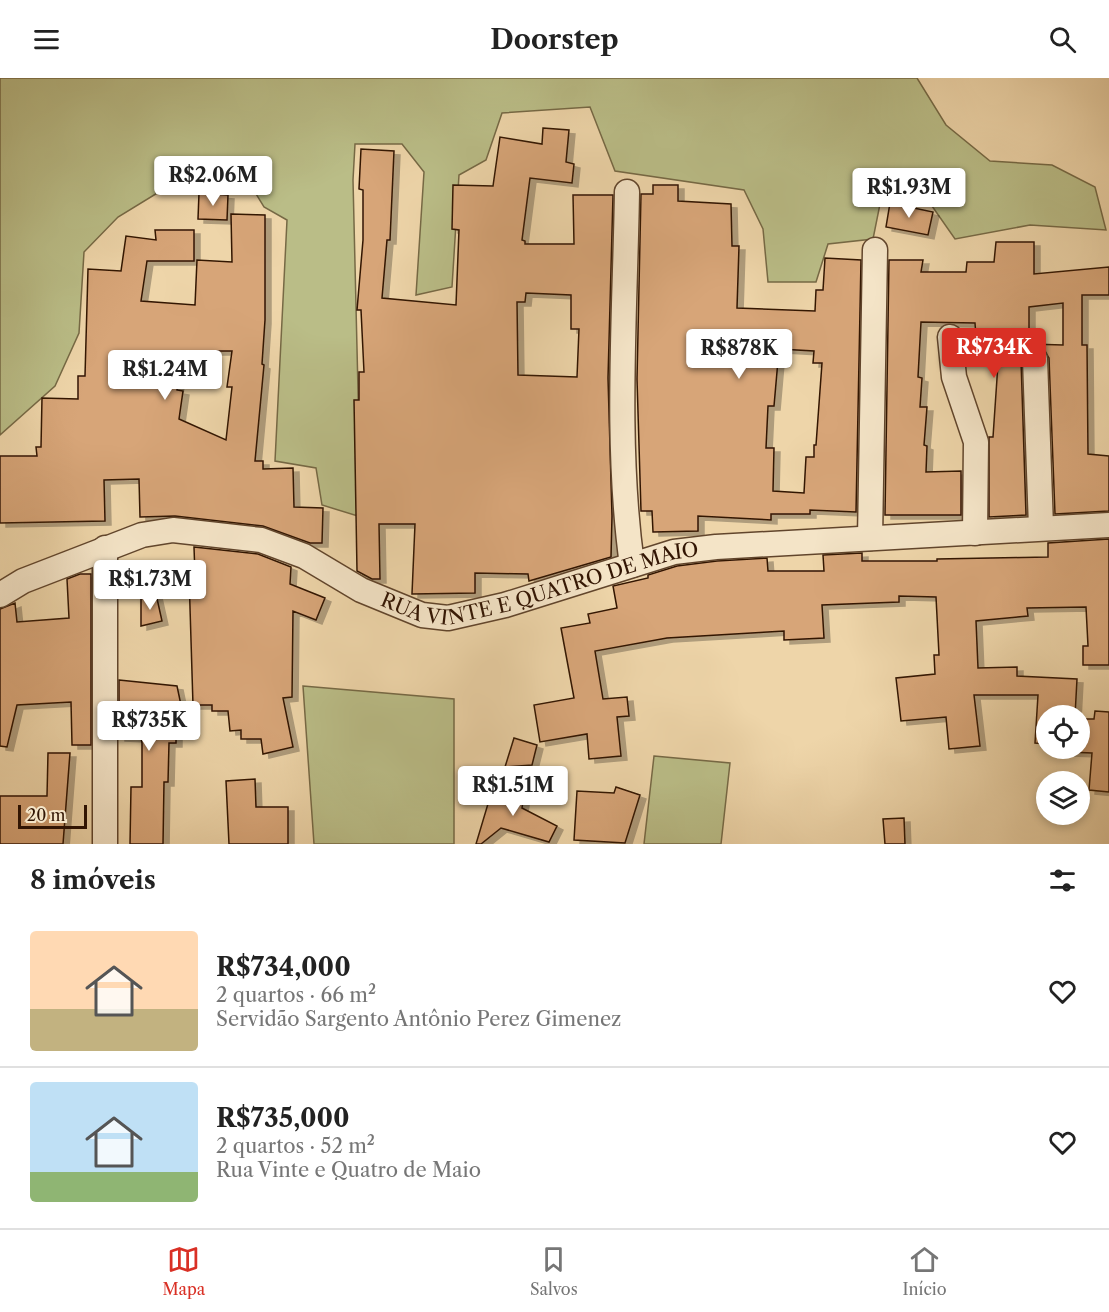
<!DOCTYPE html>
<html lang="pt">
<head>
<meta charset="utf-8">
<style>
	body { margin:0; font-family:"Libre Caslon Text",serif; background:#f6f6f6; color:#222; height:100vh; display:flex; flex-direction:column; font-size:22px; white-space:nowrap }
	* { box-sizing:border-box; margin:0 }
	p { font-size:20px; color:#767676 }
	.icon { flex:none; width:33px; height:33px; fill:none; stroke:currentColor; stroke-width:2; stroke-linecap:round; stroke-linejoin:round }
	.map { position:relative; height:766px; overflow:hidden }
	.drawer { display:flex; flex-direction:column; background:#fff; flex:1 }
	.drawer>* { flex:none }
	.buttons { position:absolute; left:1036px; top:627px; display:grid; gap:12px }
	.buttons a { display:grid; place-items:center; width:54px; height:54px; border-radius:50%; background:#fff; box-shadow:0 3px 9px #0003; font-size:30px }
	.scale { position:absolute; left:18px; bottom:15px; width:69px; box-sizing:border-box; padding-left:6px; border:3px solid #321503; border-top:0; font-size:16px; line-height:21px; white-space:nowrap; color:#321503; -webkit-text-stroke:4px #f4e4c7; paint-order:stroke }
	.price { position:absolute; translate:-50% -51px; padding:0 14px; border-radius:6px; background:#fff; color:#222; font-size:20px; line-height:39px; filter:drop-shadow(0 2px 3px #0008) }
	.price::after { content:''; position:absolute; left:50%; top:36px; width:18px; height:14px; margin-left:-9px; background:inherit; clip-path:polygon(0 0,100% 0,50% 100%) }
	.price.selected { background:#d93025; color:#fff }
	ul { padding:0; list-style:none }
	li { display:flex; align-items:center; gap:18px; height:150px; padding:0 30px }
	li+li { border-top:2px solid #e0e0e0 }
	li span { display:grid; place-items:center; flex:none; width:168px; height:120px; border-radius:6px; color:#555 }
	li>.icon { margin-inline-start:auto }
	span .icon { width:72px; height:72px; fill:#fffc; stroke-width:1 }
	li b { font-size:26px }
	h2 { display:flex; justify-content:space-between; align-items:center; height:72px; padding:0 30px; font-size:26px }
	header { display:flex; justify-content:space-between; align-items:center; height:78px; padding:0 30px; background:#fff; font-size:27px; font-weight:800 }
	.menu { display:flex; justify-content:space-around; align-items:center; height:84px; border-top:2px solid #e0e0e0; background:#fff; font-size:16px; color:#767676 }
	.menu a { display:grid; justify-items:center; gap:3px }
	.menu .selected { color:#d93025 }
	.map>svg:first-child { display:block }
</style>
</head>
<body>
<header><svg class="icon" aria-label="menu" viewBox="0 0 24 24"><path d="M4 6h16M4 12h16M4 18h16"/></svg>Doorstep<svg class="icon" aria-label="search" viewBox="0 0 24 24"><circle cx="10" cy="10" r="6"/><path d="M15 15l6 6"/></svg></header>
<div class="map">
<svg width="1109" height="766" viewBox="0 0 1109 766">
	<defs>
		<filter id="shadow"><feDropShadow dx="6" dy="4" stdDeviation="0" flood-color="#0004"/></filter>
	</defs>
	<rect width="100%" height="100%" fill="#eed5a9"/>
	<filter id="stains"><feTurbulence type="fractalNoise" baseFrequency=".00333" numOctaves="4"/><feColorMatrix values="0 0 0 0 .2 0 0 0 0 .09 0 0 0 0 .02 0 0 0 .5 -.17"/></filter>
	<radialGradient id="worn" r=".72"><stop offset=".6" stop-color="#630" stop-opacity="0"/><stop offset="1" stop-color="#630" stop-opacity=".3"/></radialGradient>
	<path fill="#babd87" stroke="#766945" stroke-width="1.5" d="M 0,0 L 917,0 L 946,47 L 990,83 L 1052,87 L 1095,109 L 1106,152 L 1030,147 L 955,161 L 932,128 L 881,121 L 873,161 L 828,166 L 816,204 L 768,204 L 763,151 L 744,112 L 615,93 L 590,29 L 502,35 L 486,82 L 459,97 L 452,209 L 416,217 L 424,94 L 402,66 L 355,66 L 353,102 L 361,439 L 322,427 L 316,390 L 275,383 L 287,142 L 264,129 L 245,98 L 206,90 L 172,106 L 118,139 L 84,174 L 79,255 L 55,308 L 0,357 Z
		M 303,608 L 454,621 L 454,766 L 314,766 Z
		M 654,678 L 730,685 L 721,766 L 644,766 Z"/>
	<path fill="#d7a578" stroke="#321503" stroke-width="1.5" fill-rule="evenodd" filter="url(#shadow)" d="M 543,50 L 569,52 L 566,84 L 574,86 L 572,105 L 530,100 L 522,162 L 525,163 L 525,166 L 574,166 L 573,117 L 613,117 L 608,300 L 612,438 L 611,479 L 529,503 L 528,496 L 475,495 L 475,515 L 412,516 L 415,446 L 379,446 L 380,501 L 372,501 L 357,493 L 354,322 L 359,322 L 359,294 L 364,294 L 361,232 L 357,232 L 363,162 L 363,112 L 359,111 L 361,71 L 394,73 L 390,162 L 387,162 L 382,220 L 456,227 L 459,152 L 452,151 L 453,107 L 493,108 L 500,59 L 542,66 ZM 526,215 L 571,217 L 571,251 L 579,251 L 577,299 L 518,297 L 517,224 L 525,224 Z
		M 653,107 L 678,107 L 678,123 L 731,126 L 732,168 L 739,168 L 737,230 L 815,233 L 816,212 L 823,212 L 825,180 L 861,182 L 856,434 L 810,432 L 810,436 L 771,436 L 771,442 L 698,438 L 698,453 L 653,454 L 652,433 L 641,433 L 637,301 L 641,116 L 653,116 ZM 779,271 L 814,273 L 813,285 L 822,285 L 816,367 L 814,367 L 814,379 L 806,379 L 804,415 L 773,413 L 774,370 L 766,370 L 768,328 L 774,328 Z
		M 199,115 L 228,117 L 227,142 L 198,141 Z
		M 890,125 L 933,134 L 928,157 L 886,149 Z
		M 231,136 L 265,137 L 265,242 L 262,286 L 264,287 L 255,383 L 263,383 L 263,391 L 293,390 L 294,429 L 323,430 L 322,465 L 310,465 L 263,448 L 175,438 L 140,439 L 139,401 L 104,402 L 105,443 L 0,445 L 0,378 L 37,378 L 36,369 L 41,369 L 42,320 L 78,321 L 78,298 L 85,298 L 88,191 L 121,193 L 126,158 L 156,162 L 155,152 L 194,152 L 194,183 L 147,183 L 141,223 L 195,227 L 197,182 L 232,184 ZM 183,273 L 232,273 L 227,309 L 232,309 L 226,362 L 179,341 L 183,313 L 177,312 Z
		M 996,164 L 1034,164 L 1034,196 L 1109,189 L 1109,217 L 1082,217 L 1082,267 L 1087,267 L 1088,376 L 1109,378 L 1109,433 L 1055,436 L 1049,280 L 1042,269 L 1034,267 L 1023,274 L 1021,282 L 1026,437 L 989,439 L 989,359 L 993,359 L 999,271 L 977,273 L 975,245 L 921,244 L 918,299 L 922,300 L 920,329 L 927,329 L 924,367 L 927,368 L 926,394 L 961,393 L 961,437 L 885,437 L 889,182 L 923,182 L 921,194 L 966,194 L 967,184 L 994,184 ZM 1063,225 L 1063,267 L 1029,266 L 1029,229 Z
		M 1109,461 L 1109,587 L 1083,587 L 1083,568 L 1088,568 L 1086,529 L 1027,530 L 1028,538 L 976,543 L 978,590 L 1017,589 L 1017,598 L 1077,601 L 1075,638 L 1047,638 L 1047,666 L 1035,665 L 1038,617 L 974,617 L 980,668 L 949,671 L 946,639 L 901,643 L 896,600 L 935,596 L 934,577 L 939,577 L 936,519 L 899,518 L 899,524 L 822,527 L 824,560 L 784,562 L 784,553 L 667,560 L 595,573 L 603,621 L 627,619 L 629,638 L 617,639 L 621,678 L 589,681 L 587,656 L 540,664 L 534,627 L 574,620 L 561,550 L 590,545 L 588,536 L 617,530 L 613,508 L 648,500 L 648,497 L 677,488 L 717,483 L 767,480 L 768,493 L 824,493 L 823,477 L 862,475 L 862,483 L 937,483 L 937,481 L 1048,479 L 1048,465 Z
		M 194,469 L 258,476 L 291,489 L 290,506 L 325,520 L 316,542 L 293,533 L 292,619 L 283,620 L 293,669 L 263,676 L 261,661 L 241,661 L 241,652 L 230,653 L 228,633 L 212,633 L 212,627 L 193,627 L 189,497 L 195,497 Z
		M 80,496 L 91,496 L 91,667 L 72,667 L 71,624 L 17,627 L 7,669 L 0,668 L 0,531 L 15,525 L 17,544 L 69,540 L 67,501 Z
		M 156,516 L 162,543 L 141,548 L 141,520 Z
		M 119,602 L 177,608 L 181,627 L 176,627 L 176,665 L 169,665 L 168,704 L 164,704 L 163,766 L 130,766 L 131,709 L 142,709 L 142,665 L 141,660 L 119,659 Z
		M 1095,633 L 1109,634 L 1109,714 L 1089,712 L 1092,675 L 1067,674 L 1067,670 L 1080,670 L 1080,641 L 1094,641 Z
		M 514,660 L 537,667 L 532,687 L 505,689 Z
		M 48,675 L 70,675 L 63,766 L 0,766 L 0,718 L 47,718 Z
		M 255,701 L 256,729 L 288,729 L 288,766 L 229,766 L 226,703 Z
		M 493,709 L 525,711 L 522,730 L 557,748 L 549,764 L 501,750 L 481,766 L 476,766 Z
		M 616,709 L 640,717 L 625,765 L 574,762 L 577,713 L 614,715 Z
		M 904,740 L 905,766 L 885,766 L 883,741 Z"/>
	<g fill="none" stroke-linecap="round" stroke-linejoin="round">
		<defs>
			<g id="minor">
				<path d="M 627,114 C 625,237 615,364 632,487"/>
				<path d="M 950,259 L 954,299 L 976,364 L 975,455"/>
				<path d="M 1035,281 L 1041,449"/>
				<path d="M 870,460 L 875,172"/>
				<path id="s1" d="M 0,517 L 23,503 L 142,457 L 173,452 L 261,462 L 304,478 L 361,512 L 422,537 L 448,540 L 505,527 L 674,474 L 716,469 L 1109,447"/>
				<path d="M 105,766 L 105,470"/>
			</g>
		</defs>
		<use href="#minor" stroke="#61452c" stroke-width="27"/>
		<use href="#minor" stroke="#f4e4c7" stroke-width="24"/>
	</g>
	<g text-anchor="middle" stroke-width="4.5" stroke-linejoin="round" paint-order="stroke">
		<g font-size="20" fill="#321503" stroke="#f4e4c7">
			<text dy="7" stroke="none"><textPath href="#s1" startOffset="574">RUA VINTE E QUATRO DE MAIO</textPath></text>
		</g>
	</g>
	<rect width="100%" height="100%" filter="url(#stains)"/>
	<rect width="100%" height="100%" fill="url(#worn)"/>
</svg>
<div class="buttons">
<a><svg class="icon" aria-label="locate" viewBox="0 0 24 24"><circle cx="12" cy="12" r="6"/><path d="M12 2v4M12 18v4M2 12h4M18 12h4"/></svg></a>
<a><svg class="icon" aria-label="layers" viewBox="0 0 24 24"><path d="M12 4l9 5-9 5-9-5zM3 14l9 5 9-5"/></svg></a>
</div>
<div class="scale">20 m</div>
<b class="price" style="left:213px;top:129px">R$2.06M</b>
<b class="price" style="left:909px;top:141px">R$1.93M</b>
<b class="price selected" style="left:994px;top:301px">R$734K</b>
<b class="price" style="left:739px;top:302px">R$878K</b>
<b class="price" style="left:165px;top:323px">R$1.24M</b>
<b class="price" style="left:150px;top:533px">R$1.73M</b>
<b class="price" style="left:149px;top:674px">R$735K</b>
<b class="price" style="left:513px;top:739px">R$1.51M</b>
</div>
<section class="drawer">
<h2>8 imóveis<svg class="icon" aria-label="filters" viewBox="0 0 24 24"><path d="M4 7h16M4 17h16"/><circle cx="9" cy="7" r="2"/><circle cx="15" cy="17" r="2"/></svg></h2>
<ul>
<li><span style="background:linear-gradient(#ffd9b3 65%,#c2b280 0)"><svg class="icon" aria-label="home" viewBox="0 0 24 24"><path d="M3 11l9-7 9 7M6 9v11h12V9"/></svg></span><div><b>R$734,000</b><p>2 quartos · 66 m²</p><p>Servidão Sargento Antônio Perez Gimenez</p></div><svg class="icon" aria-label="heart" viewBox="0 0 24 24"><path d="M12 20l-8-8c-3-5 5-10 8-4 3-6 11-1 8 4z"/></svg></li>
<li><span style="background:linear-gradient(#bfe0f5 75%,#8fb573 0)"><svg class="icon" aria-label="home" viewBox="0 0 24 24"><path d="M3 11l9-7 9 7M6 9v11h12V9"/></svg></span><div><b>R$735,000</b><p>2 quartos · 52 m²</p><p>Rua Vinte e Quatro de Maio</p></div><svg class="icon" aria-label="heart" viewBox="0 0 24 24"><path d="M12 20l-8-8c-3-5 5-10 8-4 3-6 11-1 8 4z"/></svg></li>
</ul>
</section>
<nav class="menu">
<a class="selected"><svg class="icon" aria-label="map" viewBox="0 0 24 24"><path d="M3 6l6-2 6 2 6-2v14l-6 2-6-2-6 2zM9 4v14M15 6v14"/></svg>Mapa</a>
<a><svg class="icon" aria-label="saved" viewBox="0 0 24 24"><path d="M7 4h10v16l-5-4-5 4z"/></svg>Salvos</a>
<a><svg class="icon" aria-label="home" viewBox="0 0 24 24"><path d="M3 11l9-7 9 7M6 9v11h12V9"/></svg>Início</a>
</nav>
</body>
</html>
